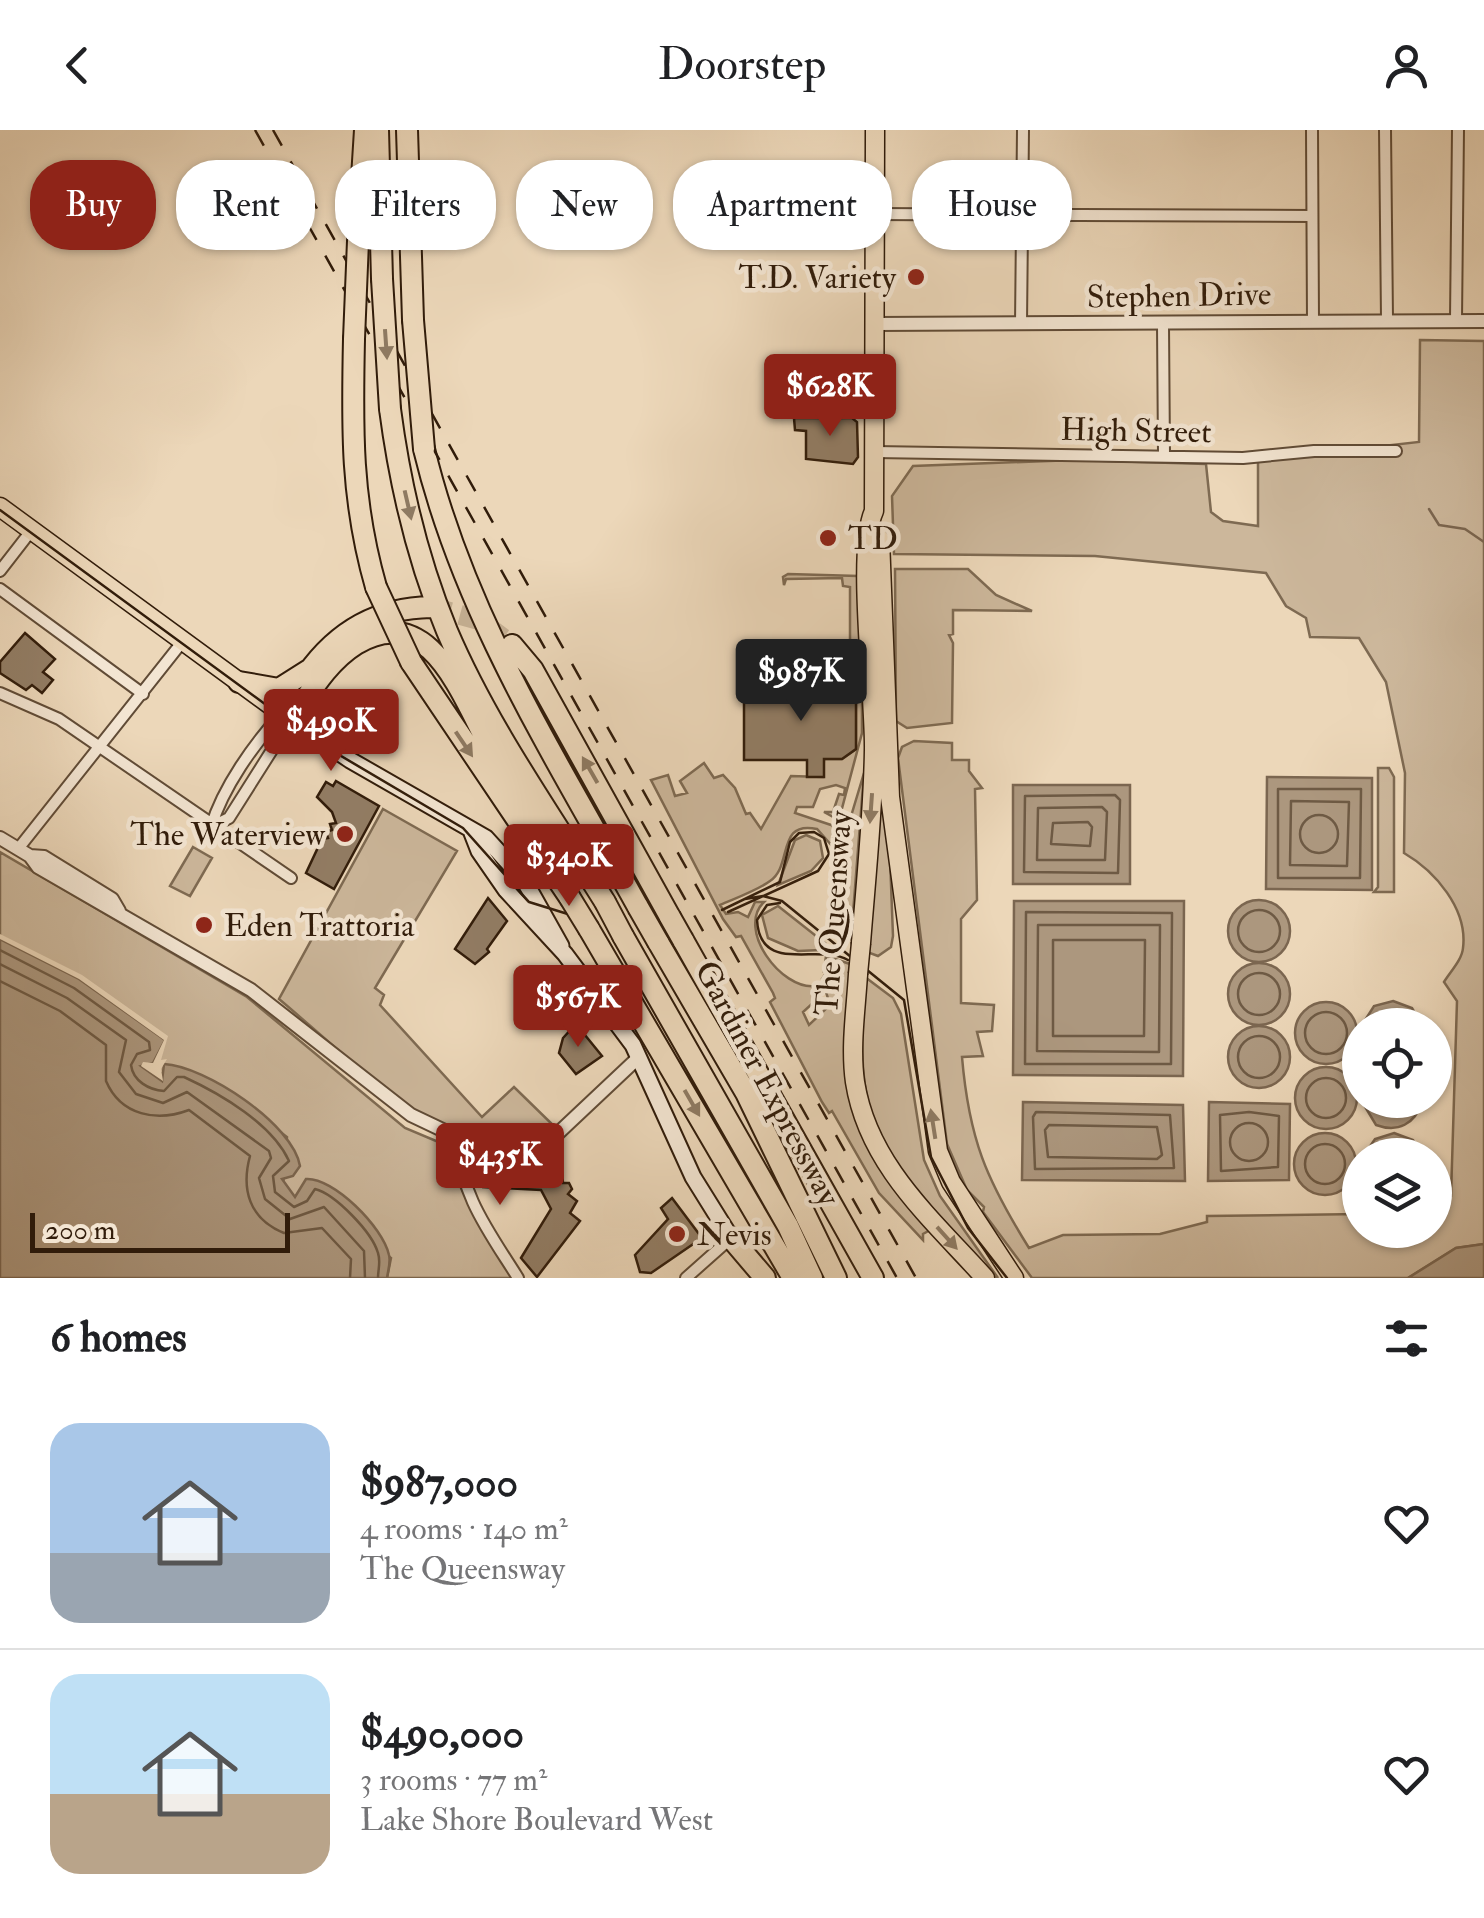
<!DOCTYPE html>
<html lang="en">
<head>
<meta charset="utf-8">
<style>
	body { margin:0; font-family:"IM FELL Double Pica",serif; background:#f2f2f2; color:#202124; height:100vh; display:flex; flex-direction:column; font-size:38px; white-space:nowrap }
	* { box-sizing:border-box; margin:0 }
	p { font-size:32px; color:#757577 }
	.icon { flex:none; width:55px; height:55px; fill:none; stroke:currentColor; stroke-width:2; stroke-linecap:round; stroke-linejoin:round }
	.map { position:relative; height:1148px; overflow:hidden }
	.panel { display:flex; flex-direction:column; background:#fff; flex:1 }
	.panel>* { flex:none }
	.top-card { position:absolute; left:30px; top:30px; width:1425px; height:90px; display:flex; gap:20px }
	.controls { position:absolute; left:1342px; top:878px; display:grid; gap:20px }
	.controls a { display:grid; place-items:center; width:110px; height:110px; border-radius:50%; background:#fff; box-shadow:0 2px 8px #0004; font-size:50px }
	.scale { position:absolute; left:30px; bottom:25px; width:260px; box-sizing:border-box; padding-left:10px; border:5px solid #311c0a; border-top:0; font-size:28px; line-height:35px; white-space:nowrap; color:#311c0a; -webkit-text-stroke:8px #f3e5d2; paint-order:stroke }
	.price { position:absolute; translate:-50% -85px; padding:0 22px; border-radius:10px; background:#8f2418; color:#fff; font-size:32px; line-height:65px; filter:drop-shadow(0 2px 5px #0008) }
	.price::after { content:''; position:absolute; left:50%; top:60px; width:30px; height:22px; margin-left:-15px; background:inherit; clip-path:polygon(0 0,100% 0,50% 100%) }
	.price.current { background:#222; color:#fff }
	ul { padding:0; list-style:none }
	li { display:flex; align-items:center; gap:30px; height:250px; padding:0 50px }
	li+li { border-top:2px solid #e0e0e0 }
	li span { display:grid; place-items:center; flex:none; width:280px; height:200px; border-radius:30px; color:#555 }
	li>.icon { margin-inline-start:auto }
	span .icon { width:120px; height:120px; fill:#fffc; stroke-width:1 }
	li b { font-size:42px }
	h2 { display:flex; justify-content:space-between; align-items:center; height:120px; padding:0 50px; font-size:42px }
	.tag { padding:0 35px; border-radius:40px; background:#fff; box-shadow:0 2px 8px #0004; font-size:35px; line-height:90px }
	.tag.current { background:#8f2418; color:#fff }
	header { display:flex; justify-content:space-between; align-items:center; height:130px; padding:0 50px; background:#fff; font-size:45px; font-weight:600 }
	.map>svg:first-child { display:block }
</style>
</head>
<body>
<header><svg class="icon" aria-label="back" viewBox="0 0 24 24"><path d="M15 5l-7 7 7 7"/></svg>Doorstep<svg class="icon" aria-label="person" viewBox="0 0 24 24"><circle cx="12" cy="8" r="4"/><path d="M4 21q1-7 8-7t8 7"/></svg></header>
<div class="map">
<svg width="1484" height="1148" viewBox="0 0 1484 1148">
	<rect width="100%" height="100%" fill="#ecd7b9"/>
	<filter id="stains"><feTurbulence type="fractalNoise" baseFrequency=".002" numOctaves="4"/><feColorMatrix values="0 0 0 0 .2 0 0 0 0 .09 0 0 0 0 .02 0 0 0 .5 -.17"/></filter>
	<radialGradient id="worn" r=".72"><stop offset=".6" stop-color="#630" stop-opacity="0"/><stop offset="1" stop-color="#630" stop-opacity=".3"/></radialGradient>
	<path fill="#ccb79b" stroke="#7e6a52" stroke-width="2.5" d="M 1420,210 L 1484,211 L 1484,1114 L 1456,1118 L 1408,1148 L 1032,1148 L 983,1082 L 984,1077 L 967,1060 L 947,1014 L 898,628 L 902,617 L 914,611 L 952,613 L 952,630 L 969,630 L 969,641 L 982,658 L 975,659 L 977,770 L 961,789 L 961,873 L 994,875 L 992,901 L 977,902 L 983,926 L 962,927 C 969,1009 986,1049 1029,1118 L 1063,1105 L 1160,1104 L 1207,1092 L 1207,1086 L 1360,1084 L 1360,1100 L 1435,1100 L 1435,1070 L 1451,1066 L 1457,871 L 1444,852 C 1450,842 1462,830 1463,818 C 1468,779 1435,741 1404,723 L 1405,643 L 1386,552 L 1359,508 L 1310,507 L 1306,488 L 1286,476 L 1266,443 L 1095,426 L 894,424 L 892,366 L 913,336 L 1075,330 L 1206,334 L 1211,382 L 1223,391 L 1258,396 L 1258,330 L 1419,312 Z
		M 895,439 L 968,439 L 996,465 L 1032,481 L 953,480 L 953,504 L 949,505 L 953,513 L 952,593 L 907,598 L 896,591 Z
		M 788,444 L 858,446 L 861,534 L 832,539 L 826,535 L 829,528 L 841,528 L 842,520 L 850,519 L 850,457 L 843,456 L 842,448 L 786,449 L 784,455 L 783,447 Z
		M 862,557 L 862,603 L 841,682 L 835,688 L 824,682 L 833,682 L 839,664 L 844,665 L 845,658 L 836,655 L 820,659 L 813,677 L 797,677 L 795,683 L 834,696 L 833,717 L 817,699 C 776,690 793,736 770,751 C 758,760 736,768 720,775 L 726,784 L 738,782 L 748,787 L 755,772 L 764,772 C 736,799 781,860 815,856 L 814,872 L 803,882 L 809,895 L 830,875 L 822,849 L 828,840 L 824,841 L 826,826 L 850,834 C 842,954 844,1009 932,1099 L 923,1104 L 923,1110 L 879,1063 L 832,981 L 829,983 L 822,972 L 770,872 L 775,868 L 773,863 L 741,806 L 736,807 L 723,789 L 651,650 L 668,645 L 675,666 L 687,663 L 680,651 L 704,633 L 714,648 L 723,645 L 735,658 L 746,684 L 750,683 L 761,699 L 791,646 L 823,647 L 824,629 L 842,629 L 856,619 L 856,558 Z
		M 880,622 L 889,702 L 893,806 L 891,817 L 878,826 L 867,822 Z
		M 1378,638 L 1389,638 L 1394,647 L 1394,762 L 1374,762 L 1378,757 Z
		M 864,643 L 851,809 L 837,793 L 833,772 L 845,744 L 852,683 Z
		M 383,679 L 457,721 L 375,858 L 384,865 L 380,875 L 482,987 L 514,957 L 555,997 L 550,1002 C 527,1004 495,1013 473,1008 C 416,996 326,908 279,869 Z
		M 806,705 L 820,711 L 823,728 L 811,741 L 778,755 L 795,710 Z
		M 193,717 L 212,728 L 190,766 L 170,756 Z
		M 0,722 L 247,867 L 405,998 L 448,1016 L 457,1051 L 513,1148 L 387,1148 L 391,1128 L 302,1059 L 294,1068 L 283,1056 L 287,1007 L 216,953 L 142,940 L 164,910 L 79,849 L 0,809 Z
		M 778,776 L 825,813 L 821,820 L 798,821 L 768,808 L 762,785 Z
		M 865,847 L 893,868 L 901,884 L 924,1030 L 940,1066 L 998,1148 C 979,1135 962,1110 945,1092 C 861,1001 857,968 865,847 Z"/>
	<path fill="#ac977e" stroke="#7b6650" stroke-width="2.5" d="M 1267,647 L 1372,648 L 1372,760 L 1266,759 Z
		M 1013,655 L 1130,655 L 1130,754 L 1013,754 Z
		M1228 801a31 31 0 1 1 62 0a31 31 0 1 1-62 0Z
		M 1014,771 L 1184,771 L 1183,946 L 1013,945 Z
		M 0,809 L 79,849 L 165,910 L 153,933 L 141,936 L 162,951 L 164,934 C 205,936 293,994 300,1036 L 293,1046 L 282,1049 L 295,1067 L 306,1049 C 333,1047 383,1097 389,1125 C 391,1132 388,1140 387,1148 L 0,1148 Z
		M1228 864a31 31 0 1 1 62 0a31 31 0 1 1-62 0Z
		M 1393,871 L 1412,878 L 1422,895 L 1362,895 L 1374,876 Z
		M1295 903a31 31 0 1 1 62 0a31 31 0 1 1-62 0Z
		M1228 927a31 31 0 1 1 62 0a31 31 0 1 1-62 0Z
		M1295 968a31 31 0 1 1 62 0a31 31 0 1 1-62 0Z
		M 1361,970 L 1422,970 L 1422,972 C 1415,994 1398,1003 1376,995 Z
		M 1023,972 L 1183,975 L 1185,1051 L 1022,1050 Z
		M 1209,972 L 1290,974 L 1289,1050 L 1208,1051 Z
		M 1394,1003 L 1413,1010 L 1423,1025 L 1364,1025 L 1375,1009 Z
		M1294 1034a31 31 0 1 1 62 0a31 31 0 1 1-62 0Z
		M 1484,1114 L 1484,1148 L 1408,1148 L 1456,1118 Z"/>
	<path fill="#ecd7b9" d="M 0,804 L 82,845 L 168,906 L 161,930 L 167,929 L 161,939 L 163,951 L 141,936 L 143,932 L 153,933 L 164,910 L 79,849 L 0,809 Z"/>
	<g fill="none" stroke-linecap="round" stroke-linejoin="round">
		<path stroke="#6e5a44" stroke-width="2.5" d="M 1278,659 L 1361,659 L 1360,748 L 1278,748 Z
			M 1115,665 L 1120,670 L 1118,743 L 1024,742 L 1025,666 Z
			M 1291,671 L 1349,672 L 1347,736 L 1290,735 Z
			M 1102,677 L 1107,682 L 1105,730 L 1037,730 L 1038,678 Z
			M1300 704a19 19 0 1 1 38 0a19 19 0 1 1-38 0Z
			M 1088,692 L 1092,697 L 1090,716 L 1051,714 L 1053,693 Z
			M1238 801a21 21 0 1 1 42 0a21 21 0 1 1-42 0Z
			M 1026,782 L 1172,783 L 1171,934 L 1025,934 Z
			M 1038,795 L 1160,795 L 1159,922 L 1037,921 Z
			M 1053,810 L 1145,810 L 1144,906 L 1053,906 Z
			M 0,820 L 74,858 L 149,912 L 150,920 L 137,924 L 131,935 C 133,951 149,960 164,961 L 177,947 L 184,947 C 221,964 272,994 289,1031 L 273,1046 L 275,1062 L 294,1077 L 307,1071 L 315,1059 C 335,1064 372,1102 378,1123 C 381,1132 378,1139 378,1148
			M 0,834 L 67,868 L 126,910 L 119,942 L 136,964 L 163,973 L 187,962 L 269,1021 L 271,1028 L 259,1048 L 265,1069 L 290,1089 L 324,1077 L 364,1121 L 365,1148
			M1238 864a21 21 0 1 1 42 0a21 21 0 1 1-42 0Z
			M 0,851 L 60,881 L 106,915 L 106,951 C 121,986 157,992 189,980 L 250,1026 C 241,1059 249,1089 284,1103 L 322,1098 L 351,1129 L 350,1148
			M1305 903a21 21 0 1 1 42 0a21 21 0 1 1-42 0Z
			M1238 927a21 21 0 1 1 42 0a21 21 0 1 1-42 0Z
			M1306 968a20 20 0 1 1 40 0a20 20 0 1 1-40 0Z
			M 1036,982 L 1170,985 L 1174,1038 L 1035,1039 L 1033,987 Z
			M 1249,982 L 1279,986 L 1278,1037 L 1221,1041 L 1220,985 Z
			M1230 1012a19 19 0 1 1 38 0a19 19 0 1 1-38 0Z
			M 1049,995 L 1157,997 L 1162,1025 L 1157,1029 L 1048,1027 L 1045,1000 Z
			M1305 1034a20 20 0 1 1 40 0a20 20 0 1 1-40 0Z"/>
		<path stroke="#7b6650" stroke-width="2.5" d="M 1429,379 L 1439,395 L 1465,399 L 1484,412"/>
	</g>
	<path fill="#927d65" stroke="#311c0a" stroke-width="2.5" d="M 794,288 L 852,288 L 857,292 L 858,327 L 853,334 L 806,329 L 806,301 L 795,300 Z
		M 25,503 L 55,529 L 43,542 L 53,550 L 42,563 L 32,555 L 26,560 L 0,543 L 0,532 Z
		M 803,552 L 837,552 L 837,558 L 856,558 L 856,619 L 842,629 L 824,629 L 824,647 L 807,647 L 807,630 L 744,630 L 744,559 L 802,559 Z
		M 336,651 L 379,676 L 334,759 L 306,743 L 322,709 L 328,708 L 326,702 L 332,700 L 330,694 L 336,693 L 332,682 L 317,667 L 326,652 L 333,656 Z
		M 488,768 L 507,791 L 487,819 L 489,822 L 475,834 L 455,819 Z
		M 576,894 L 602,926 L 576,944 L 559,923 L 563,908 Z
		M 557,1028 L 557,1043 L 562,1043 L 563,1053 L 569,1053 L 572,1059 L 568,1064 L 577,1071 L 570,1083 L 580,1091 L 537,1147 L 521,1128 L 551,1079 L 541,1060 L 483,1057 L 478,1033 Z
		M 672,1068 L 702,1108 L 651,1143 L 640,1142 L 635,1125 L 668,1089 L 661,1078 Z"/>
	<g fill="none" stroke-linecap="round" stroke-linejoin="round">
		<path stroke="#c7b296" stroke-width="20" stroke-dasharray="20 10" stroke-linecap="butt" d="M 431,477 L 479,490 L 512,515"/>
		<defs>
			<path id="minor" d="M 1312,0 L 1313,191
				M 1385,0 L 1387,189
				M 874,84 L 1312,86
				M 1456,190 L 1458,0
				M 1021,194 L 1023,0
				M 1163,195 L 1164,325
				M 875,322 L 1243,328 L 1314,321 L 1396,321
				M 0,441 L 31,401
				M 0,459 L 143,564
				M 0,563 L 59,589 L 291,748
				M 211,697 L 229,688 L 291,590
				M 211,697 C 223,657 254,614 282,583
				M 18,719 L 183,511
				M 461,1011 C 455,1059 494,1109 518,1148
				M 686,1148 L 731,1108"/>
			<path id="tertiary" d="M 876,194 L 1484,191
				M 0,708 L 30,726 L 38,737 L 251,860 L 411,985 L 472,1014 L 554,1007 L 639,927
				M 30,726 L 44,727 L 112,769 L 119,781"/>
			<path id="secondary" d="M 291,590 L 350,630 L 486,708 L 524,750 L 561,816
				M 472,703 L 479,721 L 506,760 L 565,824 L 633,915 L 693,1047 L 731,1108"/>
			<path id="primary" d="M 0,377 L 291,590
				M 880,409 L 890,667 L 938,1021 L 951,1052 L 1014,1148
				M 861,813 C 866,749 873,684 874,620 C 875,569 856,418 874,381 L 875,0
				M 858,844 C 856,879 850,917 855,952 C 868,1035 932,1089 985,1148"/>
			<path id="motorway" d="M 378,0 L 382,149
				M 407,0 L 413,190
				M 358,111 L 365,0
				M 354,209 C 352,299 351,370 376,457
				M 390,279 C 400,355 418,431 447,501 C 488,597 551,685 605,772
				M 424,319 C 464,486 556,628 638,777
				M 512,515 L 533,540 L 670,787
				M 411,532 L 570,768
				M 307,544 C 338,500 378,478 431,477
				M 239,552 L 279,559 L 309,540
				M 291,590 C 310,563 327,532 356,514 C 433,468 464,574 493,622 C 508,646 525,670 540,693
				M 589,799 L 793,1148
				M 623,806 L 788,1096 L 812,1148
				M 683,810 L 873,1148
				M 658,812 L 746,963 L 836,1148
				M 731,1108 L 765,1148"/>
		</defs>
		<use href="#minor" stroke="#604b36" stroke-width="14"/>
		<use href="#tertiary" stroke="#604b36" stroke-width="16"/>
		<use href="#secondary" stroke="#311c0a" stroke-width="19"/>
		<use href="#primary" stroke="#311c0a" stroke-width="21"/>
		<use href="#motorway" stroke="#311c0a" stroke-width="24"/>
		<use href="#minor" stroke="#f3e5d2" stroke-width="10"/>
		<use href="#tertiary" stroke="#f3e5d2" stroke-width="12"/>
		<use href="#secondary" stroke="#f3e5d2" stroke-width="15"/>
		<use href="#primary" stroke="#ecd7b9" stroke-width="18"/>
		<use href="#motorway" stroke="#ecd7b9" stroke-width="20"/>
		<path stroke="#311c0a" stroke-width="2.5" d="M 0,380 L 314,610 L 463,698 L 529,772 L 571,785
			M 745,769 L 763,766 L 782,771 L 904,870 L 931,1027 L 968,1098 L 1007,1148
			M 780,773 L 767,775 L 757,790 C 760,845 818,813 848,830
			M 722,780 L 780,752 L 790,712 L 799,703 L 814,702 L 824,708 L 829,724 L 818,741 L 728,782"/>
		<path stroke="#311c0a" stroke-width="2.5" stroke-dasharray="18 18" stroke-linecap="butt" d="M 255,0 L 897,1148
			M 273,0 L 916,1148"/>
		<defs>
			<path id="primary-bridge" d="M 858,844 L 861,813"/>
			<path id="motorway-bridge" d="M 382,149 L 390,279
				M 413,190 L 424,319
				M 354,209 L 358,111
				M 376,457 L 411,532
				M 570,768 L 589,799
				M 605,772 L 623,806
				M 638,777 L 658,812
				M 670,787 L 683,810"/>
		</defs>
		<use href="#primary-bridge" stroke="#311c0a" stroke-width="21" stroke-linecap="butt"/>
		<use href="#motorway-bridge" stroke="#311c0a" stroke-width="24" stroke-linecap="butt"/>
		<use href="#primary-bridge" stroke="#ecd7b9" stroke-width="18"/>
		<use href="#motorway-bridge" stroke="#ecd7b9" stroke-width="20"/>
	</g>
	<defs><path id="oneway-solid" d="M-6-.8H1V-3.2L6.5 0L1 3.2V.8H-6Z" transform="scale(2.5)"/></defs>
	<g fill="#8e7a62">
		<use href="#oneway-solid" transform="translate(386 214) rotate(86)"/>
		<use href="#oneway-solid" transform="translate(408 375) rotate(77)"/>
		<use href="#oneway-solid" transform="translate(464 614) rotate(56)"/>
		<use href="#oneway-solid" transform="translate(590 640) rotate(-120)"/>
		<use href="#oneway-solid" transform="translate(871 678) rotate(94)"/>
		<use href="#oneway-solid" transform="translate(692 973) rotate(60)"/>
		<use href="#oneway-solid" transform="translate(933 994) rotate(-99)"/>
		<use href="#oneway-solid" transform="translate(947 1108) rotate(48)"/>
	</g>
	<g fill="#8f2418" stroke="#f3e5d2" stroke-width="4">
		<circle cx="916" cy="147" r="10"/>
		<circle cx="828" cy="408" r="10"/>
		<circle cx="345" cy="704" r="10"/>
		<circle cx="204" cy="795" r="10"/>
		<circle cx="677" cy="1104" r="10"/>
	</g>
	<g text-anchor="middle" stroke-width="9" stroke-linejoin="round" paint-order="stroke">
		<g font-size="32" fill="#311c0a" stroke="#f3e5d2" text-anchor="start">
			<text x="896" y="158" text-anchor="end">T.D. Variety</text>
			<text x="848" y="419">TD</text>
			<text x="325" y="715" text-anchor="end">The Waterview</text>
			<text x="224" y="806">Eden Trattoria</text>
			<text x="697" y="1115">Nevis</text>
		</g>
		<g font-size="32" fill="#311c0a" stroke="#f3e5d2">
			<text transform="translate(1179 165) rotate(-1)" y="11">Stephen Drive</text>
			<text transform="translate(1136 300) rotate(1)" y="11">High Street</text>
			<text transform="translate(833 783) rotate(-86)" y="11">The Queensway</text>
			<text transform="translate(768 953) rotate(62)" y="11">Gardiner Expressway</text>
		</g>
	</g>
	<rect width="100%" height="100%" filter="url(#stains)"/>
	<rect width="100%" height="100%" fill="url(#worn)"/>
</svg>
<div class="controls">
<a><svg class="icon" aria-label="locate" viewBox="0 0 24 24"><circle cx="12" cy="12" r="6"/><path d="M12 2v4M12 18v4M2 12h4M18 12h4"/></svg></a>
<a><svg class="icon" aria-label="layers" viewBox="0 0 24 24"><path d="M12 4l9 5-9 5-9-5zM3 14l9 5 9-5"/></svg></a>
</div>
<div class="scale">200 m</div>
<b class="price" style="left:830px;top:309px">$628K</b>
<b class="price current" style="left:801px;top:594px">$987K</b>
<b class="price" style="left:331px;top:644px">$490K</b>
<b class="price" style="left:569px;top:779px">$340K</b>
<b class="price" style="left:578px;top:920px">$567K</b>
<b class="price" style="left:500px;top:1078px">$435K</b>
<div class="top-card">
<a class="tag current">Buy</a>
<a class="tag">Rent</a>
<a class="tag">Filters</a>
<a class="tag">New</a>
<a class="tag">Apartment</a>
<a class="tag">House</a>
</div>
</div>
<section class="panel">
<h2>6 homes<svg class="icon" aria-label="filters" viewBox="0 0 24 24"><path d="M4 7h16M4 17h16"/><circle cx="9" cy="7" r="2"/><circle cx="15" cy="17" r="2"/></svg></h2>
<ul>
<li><span style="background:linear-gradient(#a9c7e8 65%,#9aa5b1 0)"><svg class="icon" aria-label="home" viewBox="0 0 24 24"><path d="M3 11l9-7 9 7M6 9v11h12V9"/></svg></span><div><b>$987,000</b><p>4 rooms · 140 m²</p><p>The Queensway</p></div><svg class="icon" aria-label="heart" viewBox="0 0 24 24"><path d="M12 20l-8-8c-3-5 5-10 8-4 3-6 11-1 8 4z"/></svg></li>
<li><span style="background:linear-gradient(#bfe0f5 60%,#b9a48a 0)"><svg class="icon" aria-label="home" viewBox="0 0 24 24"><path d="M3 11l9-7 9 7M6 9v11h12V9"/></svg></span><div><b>$490,000</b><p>3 rooms · 77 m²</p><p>Lake Shore Boulevard West</p></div><svg class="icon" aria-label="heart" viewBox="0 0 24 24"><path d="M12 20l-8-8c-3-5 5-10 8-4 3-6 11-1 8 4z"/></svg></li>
</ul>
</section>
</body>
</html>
